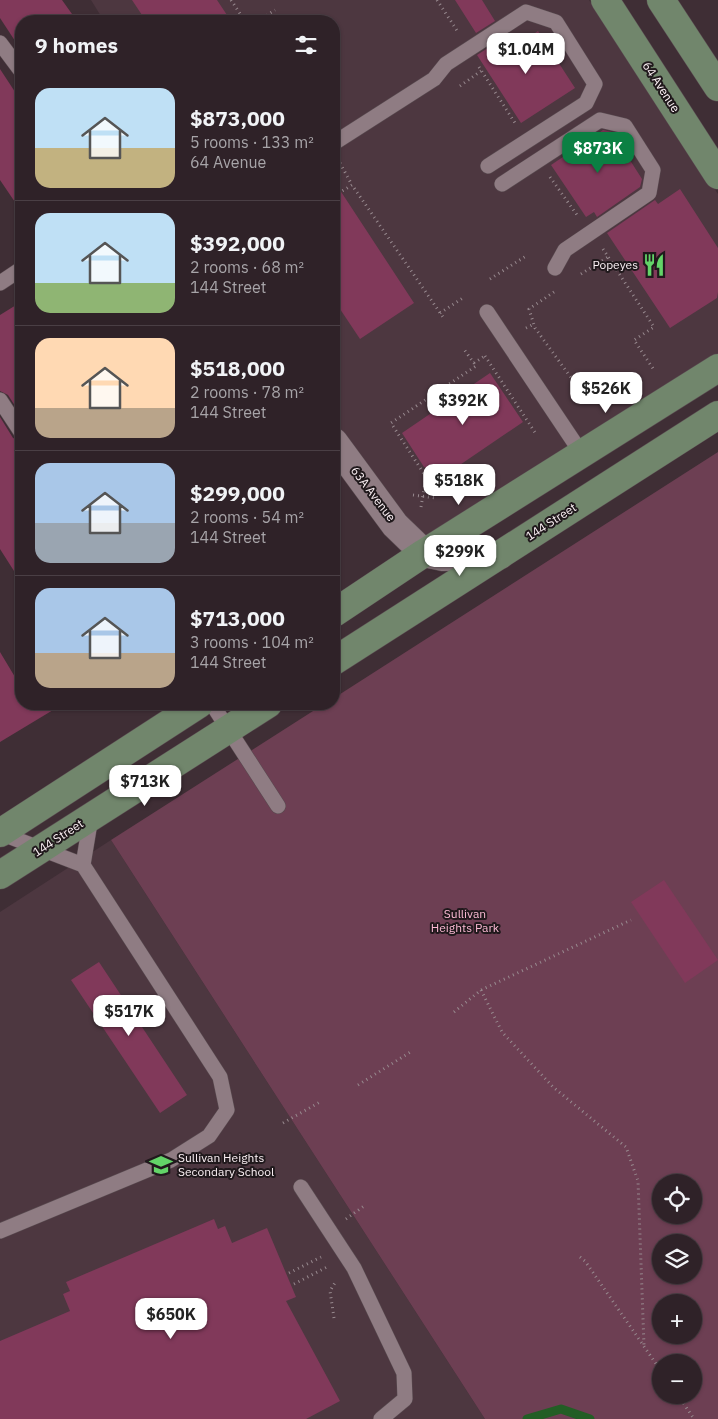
<!DOCTYPE html>
<html lang="en">
<head>
<meta charset="utf-8">
<style>
	body { margin:0; font-family:"IBM Plex Sans",sans-serif; background:#3b2f34; color:#f1f3f6; height:100vh; display:flex; flex-direction:column; font-size:19px; white-space:nowrap }
	* { box-sizing:border-box; margin:0 }
	p { font-size:16px; color:#a7a4a8 }
	.icon { flex:none; width:28px; height:28px; fill:none; stroke:currentColor; stroke-width:2; stroke-linecap:round; stroke-linejoin:round }
	.map { position:relative; flex:1; overflow:hidden }
	.sheet { position:absolute; left:15px; top:15px; width:325px; height:695px; display:flex; flex-direction:column; background:#2f2228; border-radius:20px; box-shadow:0 1px 4px #0004,0 0 0 1px #4a3f45 }
	.sheet>* { flex:none }
	.controls { position:absolute; left:652px; top:1174px; display:grid; gap:10px }
	.controls a { display:grid; place-items:center; width:50px; height:50px; border-radius:50%; background:#2f2228; box-shadow:0 1px 4px #0004,0 0 0 1px #4a3f45; font-size:25px }
	.price { position:absolute; translate:-50% -42px; padding:0 11px; border-radius:10px; background:#fff; color:#222; font-size:16px; line-height:32px; filter:drop-shadow(0 1px 2px #0008) }
	.price::after { content:''; position:absolute; left:50%; top:30px; width:15px; height:11px; margin-left:-8px; background:inherit; clip-path:polygon(0 0,100% 0,50% 100%) }
	.price.selected { background:#0b8043; color:#fff }
	ul { padding:0; list-style:none }
	li { display:flex; align-items:center; gap:15px; height:125px; padding:0 20px }
	li+li { border-top:1px solid #4a3f45 }
	li span { display:grid; place-items:center; flex:none; width:140px; height:100px; border-radius:15px; color:#555 }
	li>.icon { margin-inline-start:auto }
	span .icon { width:60px; height:60px; fill:#fffc; stroke-width:1 }
	li b { font-size:21px }
	h2 { display:flex; justify-content:space-between; align-items:center; height:60px; padding:0 20px; font-size:21px }
	.map>svg:first-child { display:block }
</style>
</head>
<body>
<div class="map">
<svg width="718" height="1419" viewBox="0 0 718 1419">
	<rect width="100%" height="100%" fill="#3f2e35"/>
	<path fill="#4d3740" d="M 91,0 L 589,0 L 718,194 L 718,356 L 414,551 L 334,432 L 334,21 L 104,21 Z
		M 111,840 L 485,1419 L 0,1419 L 0,912 Z"/>
	<path fill="#6d3f53" fill-rule="evenodd" d="M 718,452 L 718,1419 L 485,1419 L 111,840 L 324,704 L 334,704 L 334,698 ZM 661,1182 L 694,1182 L 694,1215 L 661,1215 ZM 661,1242 L 694,1242 L 694,1275 L 661,1275 ZM 661,1302 L 694,1302 L 694,1335 L 661,1335 ZM 661,1362 L 694,1362 L 694,1395 L 661,1395 Z"/>
	<g fill="none" stroke-linecap="round" stroke-linejoin="round">
		<path stroke="#225e25" stroke-width="9" d="M 527,1419 L 561,1409 L 590,1419"/>
	</g>
	<path fill="#81395a" d="M 0,0 L 62,0 L 77,21 L 21,21 L 21,50 L 0,18 Z
		M 132,0 L 217,0 L 231,21 L 146,21 Z
		M 455,0 L 482,0 L 495,21 L 476,33 Z
		M 538,31 L 575,88 L 521,123 L 477,55 L 505,37 L 513,48 Z
		M 0,69 L 21,101 L 21,211 L 0,180 Z
		M 603,130 L 612,132 L 642,179 L 640,187 L 597,217 L 594,212 L 586,217 L 551,165 Z
		M 334,181 L 414,303 L 360,339 L 334,300 Z
		M 680,189 L 718,248 L 718,292 L 717,298 L 670,328 L 607,233 L 655,200 L 658,204 Z
		M 21,302 L 21,415 L 8,395 L 0,391 L 0,315 Z
		M 490,373 L 523,422 L 448,473 L 424,467 L 402,433 Z
		M 0,417 L 13,438 L 21,441 L 21,582 L 0,549 Z
		M 0,652 L 21,687 L 21,704 L 63,704 L 0,742 Z
		M 664,880 L 718,960 L 685,983 L 631,902 Z
		M 99,962 L 187,1095 L 160,1113 L 71,980 Z
		M 214,1219 L 218,1229 L 225,1226 L 232,1243 L 267,1228 L 296,1297 L 286,1301 L 340,1401 L 306,1419 L 0,1419 L 0,1341 L 70,1311 L 63,1294 L 70,1291 L 66,1282 Z"/>
	<g fill="none" stroke-linecap="round" stroke-linejoin="round">
		<defs>
			<path id="lane" d="M 0,43 L 21,71
				M 334,143 L 434,79 L 446,64 L 526,12 L 556,22 L 595,84 L 586,103 L 488,166
				M 502,184 L 600,120 L 625,126 L 653,170 L 649,193 L 565,250 L 555,268
				M 0,283 L 21,269
				M 487,312 L 582,454
				M 0,400 L 21,432
				M 212,704 L 278,806
				M 0,833 L 83,865 L 220,1077 L 227,1110 L 209,1136 L 171,1160 L 0,1231
				M 83,865 L 91,817
				M 301,1187 L 354,1268 L 404,1373 L 405,1399 L 381,1419"/>
			<path id="street" d="M 334,442 L 395,525 L 424,553 L 443,557 L 500,555"/>
			<path id="secondary" d="M 605,0 L 718,175
				M 661,0 L 718,87
				M 334,613 L 424,553 L 718,368
				M 334,661 L 718,415
				M 0,833 L 199,704
				M 0,875 L 268,704"/>
		</defs>
		<use href="#lane" stroke="#594b50" stroke-width="16"/>
		<use href="#street" stroke="#594b50" stroke-width="29"/>
		<use href="#secondary" stroke="#594b50" stroke-width="29"/>
		<path stroke="#988a8f" stroke-width="3" stroke-dasharray="1 4" stroke-linecap="butt" d="M 231,0 L 245,21
			M 437,0 L 458,32
			M 258,21 L 275,10
			M 479,67 L 515,123
			M 460,86 L 481,71
			M 340,163 L 352,185
			M 550,177 L 577,215
			M 334,196 L 352,185 L 445,320
			M 603,249 L 654,327 L 634,340 L 654,370
			M 581,274 L 608,257
			M 490,279 L 526,256
			M 554,292 L 529,309 L 535,328 L 588,401
			M 440,313 L 463,298
			M 526,328 L 534,324
			M 485,356 L 536,434
			M 474,363 L 486,355
			M 413,495 L 436,498
			M 421,507 L 426,477 L 391,423 L 476,366 L 463,348
			M 481,990 L 502,1032 L 553,1087 L 626,1147 L 638,1181 L 644,1346
			M 454,1012 L 481,990 L 631,920
			M 358,1085 L 412,1051
			M 283,1123 L 320,1102
			M 346,1219 L 364,1206
			M 580,1257 L 585,1261 L 661,1371
			M 289,1273 L 321,1257
			M 294,1284 L 327,1267
			M 334,1318 L 330,1291 L 336,1281
			M 678,1395 L 694,1419"/>
		<use href="#lane" stroke="#8f7c83" stroke-width="15"/>
		<use href="#street" stroke="#8f7c83" stroke-width="28"/>
		<use href="#secondary" stroke="#71866c" stroke-width="28"/>
	</g>
	<defs>
		<symbol id="restaurant-bare" viewBox="-9 -9 18 18"><path d="M-5-6h1v4h1v-4h1v4h1v-4h1v5L-1.5 .5V6h-2V.5L-5-1ZM5-6V6H3V1.5H1.5Q1.5-4 5-6Z" fill="#63d468" stroke="#20191c" stroke-width="2.5" paint-order="stroke"/></symbol>
		<symbol id="school-bare" viewBox="-9 -9 18 18"><path d="M0-5L7-2L0 1L-7-2ZM-4 1L0 2.5L4 1V4Q0 6-4 4Z" fill="#63d468" stroke="#20191c" stroke-width="2.5" paint-order="stroke"/></symbol>
	</defs>
	<g fill-rule="evenodd">
		<use href="#restaurant-bare" x="638" y="249" width="32" height="32"/>
		<use href="#school-bare" x="145" y="1149" width="32" height="32"/>
	</g>
	<g text-anchor="middle" stroke-width="4" stroke-linejoin="round" paint-order="stroke">
		<g font-size="12" fill="#fcf1f5" stroke="#20191c">
			<text transform="translate(661 87) rotate(57)" y="4">64 Avenue</text>
			<text transform="translate(373 494) rotate(53)" y="4">63A Avenue</text>
			<text transform="translate(551 522) rotate(-33)" y="4">144 Street</text>
			<text transform="translate(58 838) rotate(-33)" y="4">144 Street</text>
		</g>
		<g font-size="12" fill="#fcf1f5" stroke="#20191c" text-anchor="end">
			<text x="638" y="269">Popeyes</text>
			<text x="178" y="1162" text-anchor="start">Sullivan Heights<tspan x="178" dy="14">Secondary School</tspan></text>
		</g>
		<g font-size="12" fill="#fbbad4" stroke="#20191c">
			<text x="465" y="918">Sullivan<tspan x="465" dy="14">Heights Park</tspan></text>
		</g>
	</g>
</svg>
<div class="controls">
<a><svg class="icon" aria-label="locate" viewBox="0 0 24 24"><circle cx="12" cy="12" r="6"/><path d="M12 2v4M12 18v4M2 12h4M18 12h4"/></svg></a>
<a><svg class="icon" aria-label="layers" viewBox="0 0 24 24"><path d="M12 4l9 5-9 5-9-5zM3 14l9 5 9-5"/></svg></a>
<a>+</a>
<a>−</a>
</div>
<b class="price" style="left:526px;top:75px">$1.04M</b>
<b class="price selected" style="left:598px;top:174px">$873K</b>
<b class="price" style="left:606px;top:414px">$526K</b>
<b class="price" style="left:463px;top:426px">$392K</b>
<b class="price" style="left:459px;top:506px">$518K</b>
<b class="price" style="left:460px;top:577px">$299K</b>
<b class="price" style="left:145px;top:807px">$713K</b>
<b class="price" style="left:129px;top:1037px">$517K</b>
<b class="price" style="left:171px;top:1340px">$650K</b>
<section class="sheet">
<h2>9 homes<svg class="icon" aria-label="filters" viewBox="0 0 24 24"><path d="M4 7h16M4 17h16"/><circle cx="9" cy="7" r="2"/><circle cx="15" cy="17" r="2"/></svg></h2>
<ul>
<li><span style="background:linear-gradient(#bfe0f5 60%,#c2b280 0)"><svg class="icon" aria-label="home" viewBox="0 0 24 24"><path d="M3 11l9-7 9 7M6 9v11h12V9"/></svg></span><div><b>$873,000</b><p>5 rooms · 133 m²</p><p>64 Avenue</p></div></li>
<li><span style="background:linear-gradient(#bfe0f5 70%,#8fb573 0)"><svg class="icon" aria-label="home" viewBox="0 0 24 24"><path d="M3 11l9-7 9 7M6 9v11h12V9"/></svg></span><div><b>$392,000</b><p>2 rooms · 68 m²</p><p>144 Street</p></div></li>
<li><span style="background:linear-gradient(#ffd9b3 70%,#b9a48a 0)"><svg class="icon" aria-label="home" viewBox="0 0 24 24"><path d="M3 11l9-7 9 7M6 9v11h12V9"/></svg></span><div><b>$518,000</b><p>2 rooms · 78 m²</p><p>144 Street</p></div></li>
<li><span style="background:linear-gradient(#a9c7e8 60%,#9aa5b1 0)"><svg class="icon" aria-label="home" viewBox="0 0 24 24"><path d="M3 11l9-7 9 7M6 9v11h12V9"/></svg></span><div><b>$299,000</b><p>2 rooms · 54 m²</p><p>144 Street</p></div></li>
<li><span style="background:linear-gradient(#a9c7e8 65%,#b9a48a 0)"><svg class="icon" aria-label="home" viewBox="0 0 24 24"><path d="M3 11l9-7 9 7M6 9v11h12V9"/></svg></span><div><b>$713,000</b><p>3 rooms · 104 m²</p><p>144 Street</p></div></li>
</ul>
</section>
</div>
</body>
</html>
